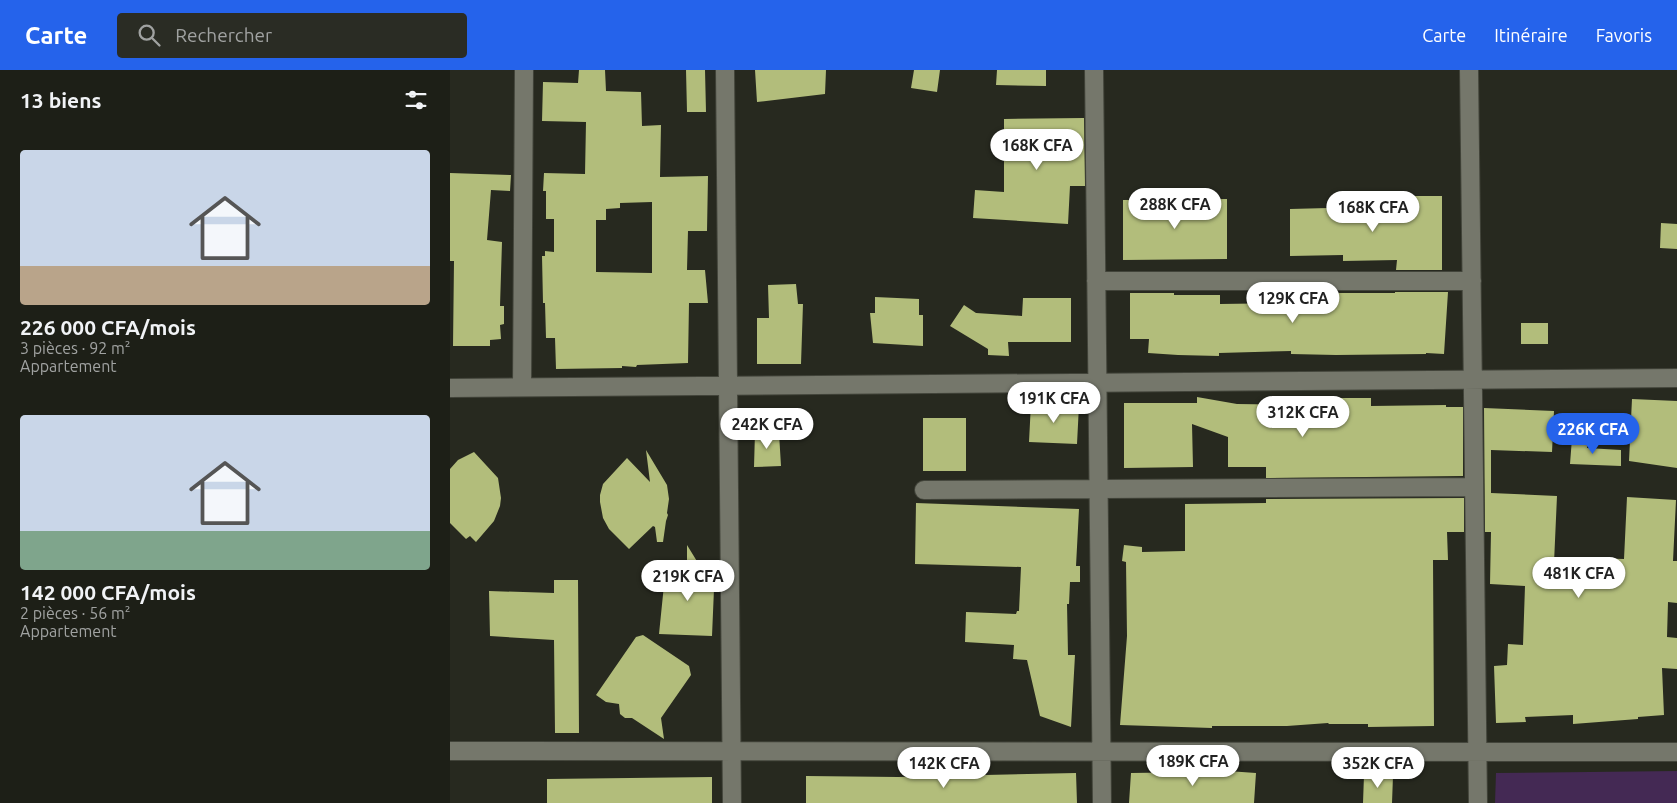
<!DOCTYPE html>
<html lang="fr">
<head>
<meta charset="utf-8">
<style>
	body { margin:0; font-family:Ubuntu,sans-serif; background:#2a2c24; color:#f1f3f6; height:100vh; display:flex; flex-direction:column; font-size:19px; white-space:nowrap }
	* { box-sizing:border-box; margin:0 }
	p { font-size:16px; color:#a0a2a1 }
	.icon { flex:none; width:28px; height:28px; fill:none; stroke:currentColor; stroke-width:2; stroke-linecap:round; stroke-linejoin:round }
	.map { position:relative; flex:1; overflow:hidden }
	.side { display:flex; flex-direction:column; background:#1d1f17; width:450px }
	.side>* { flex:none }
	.price { position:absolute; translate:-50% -42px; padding:0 11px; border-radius:18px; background:#fff; color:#222; font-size:16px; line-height:32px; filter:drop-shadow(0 1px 2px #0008) }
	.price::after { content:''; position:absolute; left:50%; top:30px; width:15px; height:11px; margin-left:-8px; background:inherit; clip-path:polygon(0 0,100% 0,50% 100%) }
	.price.selected { background:#2563eb; color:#fff }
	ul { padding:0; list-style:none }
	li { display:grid; align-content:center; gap:10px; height:265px; padding:0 20px }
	li span { display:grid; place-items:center; height:155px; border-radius:5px; color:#555 }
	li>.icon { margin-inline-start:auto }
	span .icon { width:90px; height:90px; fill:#fffc; stroke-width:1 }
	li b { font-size:21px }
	h2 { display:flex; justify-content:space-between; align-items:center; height:60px; padding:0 20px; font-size:21px }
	header { display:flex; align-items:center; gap:30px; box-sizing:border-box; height:70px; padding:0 25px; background:#2563eb; color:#fff }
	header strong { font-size:24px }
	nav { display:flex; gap:28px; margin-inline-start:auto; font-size:18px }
	.search { width:350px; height:45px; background:#2a2c24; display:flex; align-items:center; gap:12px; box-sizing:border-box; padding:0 18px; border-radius:5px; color:#a0a2a1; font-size:19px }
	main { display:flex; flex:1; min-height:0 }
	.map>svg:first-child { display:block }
</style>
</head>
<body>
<header>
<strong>Carte</strong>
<div class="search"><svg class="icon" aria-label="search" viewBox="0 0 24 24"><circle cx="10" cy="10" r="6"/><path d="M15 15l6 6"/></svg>Rechercher</div>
<nav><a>Carte</a><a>Itinéraire</a><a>Favoris</a></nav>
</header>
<main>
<section class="side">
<h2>13 biens<svg class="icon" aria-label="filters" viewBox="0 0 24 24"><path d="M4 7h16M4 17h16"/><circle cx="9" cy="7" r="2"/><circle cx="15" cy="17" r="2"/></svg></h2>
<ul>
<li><span style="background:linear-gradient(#c9d6e8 75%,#b9a48a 0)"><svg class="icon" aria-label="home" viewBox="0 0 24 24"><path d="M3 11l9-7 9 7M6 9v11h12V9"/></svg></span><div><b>226 000 CFA/mois</b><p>3 pièces · 92 m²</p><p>Appartement</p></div></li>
<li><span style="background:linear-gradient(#c9d6e8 75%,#7fa58c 0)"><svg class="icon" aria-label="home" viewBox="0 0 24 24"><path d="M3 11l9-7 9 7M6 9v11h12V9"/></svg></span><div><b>142 000 CFA/mois</b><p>2 pièces · 56 m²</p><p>Appartement</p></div></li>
</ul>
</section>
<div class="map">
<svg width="1227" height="733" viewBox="0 0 1227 733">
	<rect width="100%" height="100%" fill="#27291f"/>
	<path fill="#442954" d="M 1227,701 L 1227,733 L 1045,733 L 1046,703 Z"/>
	<path fill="#b2bd7b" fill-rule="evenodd" d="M 129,0 L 155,0 L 156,21 L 191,22 L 192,56 L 211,55 L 210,107 L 258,106 L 257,161 L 238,161 L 237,200 L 255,200 L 258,233 L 239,233 L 238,293 L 187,295 L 186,297 L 172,296 L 172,298 L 106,299 L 105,268 L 96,268 L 95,233 L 93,233 L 92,186 L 95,186 L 95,181 L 104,182 L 104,149 L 96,149 L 96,121 L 93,121 L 94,103 L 135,104 L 136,52 L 92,51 L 93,12 L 128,13 ZM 202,132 L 202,203 L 146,202 L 146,150 L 156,150 L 156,139 L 170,138 L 170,133 Z
		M 236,0 L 255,0 L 256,42 L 237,42 Z
		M 305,0 L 376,0 L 375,24 L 307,32 Z
		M 464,0 L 490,0 L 487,22 L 461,18 Z
		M 547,0 L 596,0 L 596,16 L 546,15 Z
		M 634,48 L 635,116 L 620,116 L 618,154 L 523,148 L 525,120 L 554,122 L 554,49 Z
		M 0,103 L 61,105 L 60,121 L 41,120 L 37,170 L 52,172 L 50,236 L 54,236 L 54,254 L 50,255 L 51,269 L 40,270 L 40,276 L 3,276 L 4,191 L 0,191 Z
		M 954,126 L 992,126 L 992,200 L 946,200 L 947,190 L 893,191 L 893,185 L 840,186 L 840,139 L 954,136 Z
		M 777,129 L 777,189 L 673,190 L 673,130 Z
		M 1211,153 L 1227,154 L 1227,179 L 1210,178 Z
		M 346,214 L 348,234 L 353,234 L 351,294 L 307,294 L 307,248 L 319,248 L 318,215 Z
		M 945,222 L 998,222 L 994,284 L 976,283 L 976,284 L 886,285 L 841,284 L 841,281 L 769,283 L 769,286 L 728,285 L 698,283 L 699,269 L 680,269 L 680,223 L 724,223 L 724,225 L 770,225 L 770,234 L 841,233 L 841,223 L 945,223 Z
		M 425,227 L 469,229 L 469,245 L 473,245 L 473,276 L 423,273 L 420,243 L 425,243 Z
		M 573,228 L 621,228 L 621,272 L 558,272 L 559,286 L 538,285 L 538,279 L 500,256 L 514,235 L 526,243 L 572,246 Z
		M 1071,253 L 1098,253 L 1098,274 L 1071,274 Z
		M 747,327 L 787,334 L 870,335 L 870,328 L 921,328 L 921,336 L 996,335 L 996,337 L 1013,337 L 1013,406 L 816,408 L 816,397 L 778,397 L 778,367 L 742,354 L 743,397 L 674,398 L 674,333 L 747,333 Z
		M 1182,329 L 1227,331 L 1227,398 L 1179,391 Z
		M 581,333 L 629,335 L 627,374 L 579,372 Z
		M 1034,338 L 1104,341 L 1102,382 L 1041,380 L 1041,423 L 1107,426 L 1104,493 L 1140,494 L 1140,488 L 1174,489 L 1177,427 L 1226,430 L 1223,491 L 1227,491 L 1227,533 L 1218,532 L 1217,567 L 1227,568 L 1227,599 L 1212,598 L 1214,645 L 1188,647 L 1188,649 L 1123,654 L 1123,645 L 1075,647 L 1076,652 L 1046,653 L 1044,596 L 1057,595 L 1058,574 L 1073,575 L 1075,516 L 1040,514 L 1041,462 L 1035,462 Z
		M 473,348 L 516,348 L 516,401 L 473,401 Z
		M 305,362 L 329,363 L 331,396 L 304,397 Z
		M 1122,368 L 1138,369 L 1137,378 L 1171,380 L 1171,396 L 1120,394 Z
		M 196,380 L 217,415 L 219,429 L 217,443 L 218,445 L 216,451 L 213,472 L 207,472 L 205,457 L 203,456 L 179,479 L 159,459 L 153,448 L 150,432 L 150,425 L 153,414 L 177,388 L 200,412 Z
		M 24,382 L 48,408 L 51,428 L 50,436 L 44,451 L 26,472 L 20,466 L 16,469 L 0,453 L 0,399 L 8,390 Z
		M 1014,428 L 1014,462 L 997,462 L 998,490 L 983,490 L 984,656 L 918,657 L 918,654 L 879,654 L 878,653 L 837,656 L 762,656 L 762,658 L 670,655 L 677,566 L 676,492 L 672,491 L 674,475 L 692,477 L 692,482 L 735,481 L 735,434 L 816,433 L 816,429 Z
		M 466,433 L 629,439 L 626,496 L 630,496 L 630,512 L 620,512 L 619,534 L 617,534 L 618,585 L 625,585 L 621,657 L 590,646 L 577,590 L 563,589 L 564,575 L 515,572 L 516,542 L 566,544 L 567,541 L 569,541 L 571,497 L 465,494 Z
		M 237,475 L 264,519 L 262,566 L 209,564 L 215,505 L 237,504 Z
		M 104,510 L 128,510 L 129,663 L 105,663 L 104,570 L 40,566 L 39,521 L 104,523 Z
		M 193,565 L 239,596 L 241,605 L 211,648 L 214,669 L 182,648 L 175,648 L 170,644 L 169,634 L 156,632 L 146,625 L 186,567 Z
		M 749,699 L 806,703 L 804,733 L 679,733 L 681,703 L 749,702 Z
		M 626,703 L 627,733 L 356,733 L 356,706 L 448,707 Z
		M 914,705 L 943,706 L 942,733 L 913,733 Z
		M 262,707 L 262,733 L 97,733 L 97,709 Z"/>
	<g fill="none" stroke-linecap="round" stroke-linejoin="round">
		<defs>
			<path id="minor" d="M 275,0 L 282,733
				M 644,0 L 652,733
				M 1019,0 L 1028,733
				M 646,211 L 1022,211
				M 72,317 L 74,0
				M 0,318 L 1227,308
				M 474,420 L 1024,417
				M 0,681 L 1227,682"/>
		</defs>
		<use href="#minor" stroke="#42443a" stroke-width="20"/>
		<use href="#minor" stroke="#75776b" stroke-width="18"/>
	</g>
</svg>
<b class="price" style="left:587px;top:101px">168K CFA</b>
<b class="price" style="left:725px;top:160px">288K CFA</b>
<b class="price" style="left:923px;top:163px">168K CFA</b>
<b class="price" style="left:843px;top:254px">129K CFA</b>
<b class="price" style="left:604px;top:354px">191K CFA</b>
<b class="price" style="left:853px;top:368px">312K CFA</b>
<b class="price" style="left:317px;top:380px">242K CFA</b>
<b class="price selected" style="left:1143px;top:385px">226K CFA</b>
<b class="price" style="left:1129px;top:529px">481K CFA</b>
<b class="price" style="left:238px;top:532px">219K CFA</b>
<b class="price" style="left:743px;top:717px">189K CFA</b>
<b class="price" style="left:494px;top:719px">142K CFA</b>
<b class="price" style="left:928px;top:719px">352K CFA</b>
</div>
</main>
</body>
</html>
